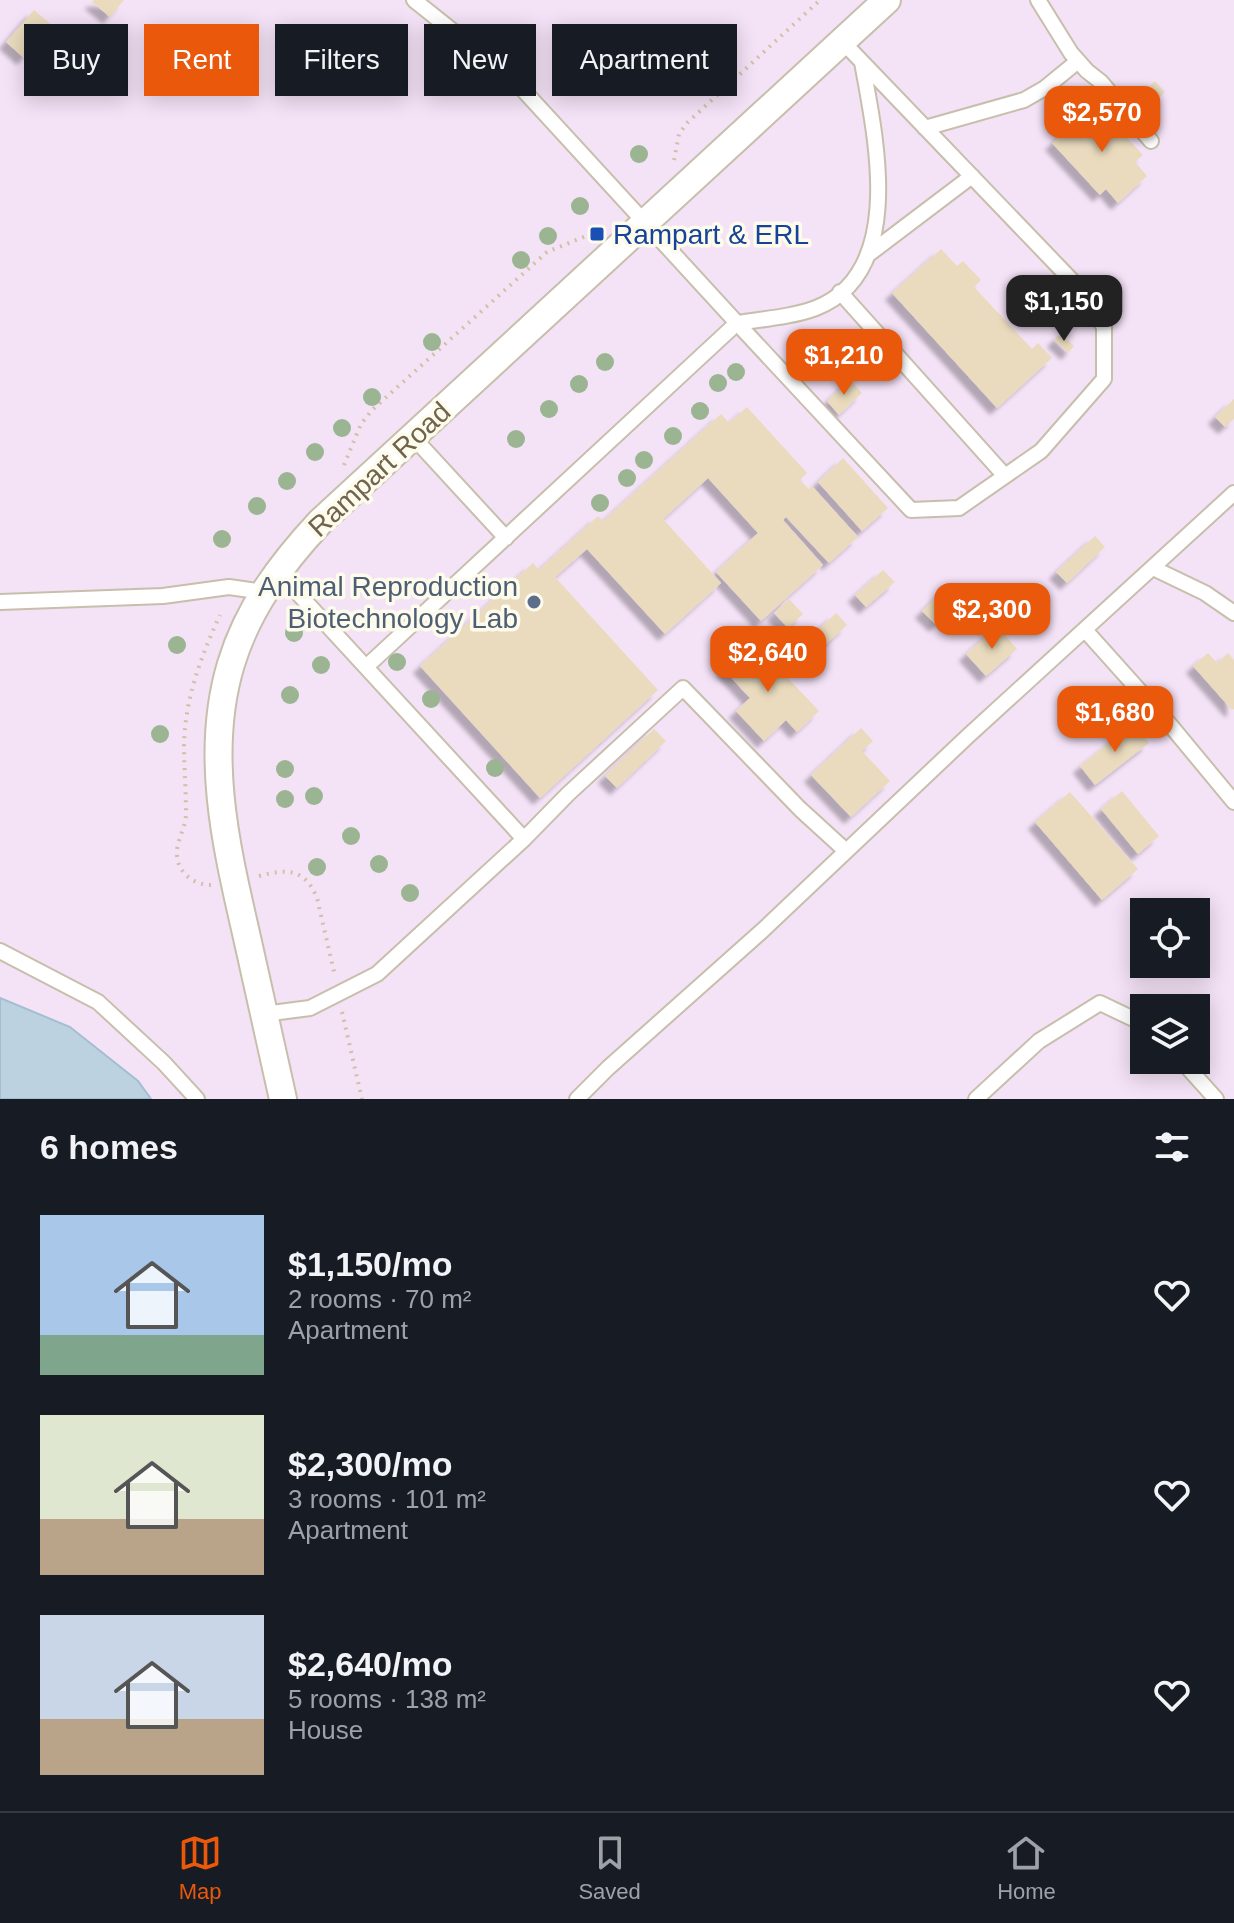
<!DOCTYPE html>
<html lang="en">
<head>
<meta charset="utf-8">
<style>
	body { margin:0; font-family:Arial,sans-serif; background:#242831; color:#f1f3f6; height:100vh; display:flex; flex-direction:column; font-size:30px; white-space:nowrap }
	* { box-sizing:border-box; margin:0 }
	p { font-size:26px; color:#9ea1a6 }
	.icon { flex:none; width:44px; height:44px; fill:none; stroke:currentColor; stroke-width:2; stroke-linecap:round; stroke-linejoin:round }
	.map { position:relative; height:1099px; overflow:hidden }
	.panel { display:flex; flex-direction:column; background:#171b24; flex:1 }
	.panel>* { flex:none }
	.guide { position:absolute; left:24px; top:24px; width:800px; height:72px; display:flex; gap:16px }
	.tools { position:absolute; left:1130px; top:898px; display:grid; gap:16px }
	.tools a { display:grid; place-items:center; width:80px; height:80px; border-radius:0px; background:#171b24; box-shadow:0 4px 20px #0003; font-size:40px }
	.price { position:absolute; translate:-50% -68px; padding:0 18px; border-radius:16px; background:#ea580c; color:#fff; font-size:26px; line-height:52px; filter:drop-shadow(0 2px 4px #0008) }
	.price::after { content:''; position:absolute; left:50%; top:48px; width:24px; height:18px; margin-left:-12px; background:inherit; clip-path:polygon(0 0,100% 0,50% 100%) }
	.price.on { background:#222; color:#fff }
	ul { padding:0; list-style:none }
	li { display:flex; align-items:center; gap:24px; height:200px; padding:0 40px }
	li span { display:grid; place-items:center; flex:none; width:224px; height:160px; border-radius:0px; color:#555 }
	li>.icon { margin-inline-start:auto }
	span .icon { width:96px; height:96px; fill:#fffc; stroke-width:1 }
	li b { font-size:34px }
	h2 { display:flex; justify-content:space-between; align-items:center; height:96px; padding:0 40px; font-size:34px }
	.tag { padding:0 28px; border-radius:0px; background:#171b24; box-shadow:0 4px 20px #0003; font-size:28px; line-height:72px }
	.tag.on { background:#ea580c; color:#fff }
	.dock { display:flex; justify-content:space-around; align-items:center; height:112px; border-top:2px solid #363941; background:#171b24; font-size:22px; color:#9ea1a6 }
	.dock a { display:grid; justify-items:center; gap:4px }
	.dock .on { color:#ea580c }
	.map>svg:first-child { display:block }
</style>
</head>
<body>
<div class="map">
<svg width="1234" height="1099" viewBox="0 0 1234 1099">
	<defs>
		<filter id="shadow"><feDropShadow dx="-7" dy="7" stdDeviation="2" flood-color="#0004"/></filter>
	</defs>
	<rect width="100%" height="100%" fill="#faf7e6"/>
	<path fill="#f4e2f6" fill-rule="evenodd" d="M 0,0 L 1234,0 L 1234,1099 L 151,1099 L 138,1081 L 70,1027 L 0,998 ZM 1144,912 L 1196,912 L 1196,964 L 1144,964 ZM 1144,1008 L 1196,1008 L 1196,1060 L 1144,1060 Z"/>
	<path fill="#bcd2e1" stroke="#a4bed1" stroke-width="2" d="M 0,998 L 70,1027 L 138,1081 L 151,1099 L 0,1099 Z"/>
	<path fill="#eadbbe" filter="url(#shadow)" d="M 94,0 L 124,0 L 110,17 L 92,2 Z
		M 34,10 L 52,25 L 24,58 L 6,42 Z
		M 1155,81 L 1165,92 L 1144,112 L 1134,100 Z
		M 1095,103 L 1143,155 L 1135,162 L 1147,176 L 1118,203 L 1106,189 L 1100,195 L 1052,143 Z
		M 941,249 L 957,266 L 963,261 L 981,280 L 974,287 L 1032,349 L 1038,343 L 1052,358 L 997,408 L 892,293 Z
		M 1061,333 L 1074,346 L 1068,353 L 1054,340 Z
		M 850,380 L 862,393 L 839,415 L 827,401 Z
		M 1234,399 L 1234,419 L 1225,427 L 1215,417 Z
		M 747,407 L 807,473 L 800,480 L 809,489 L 812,486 L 858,537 L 829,563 L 786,517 L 783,520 L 823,565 L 761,621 L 716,572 L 758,533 L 708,478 L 663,519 L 721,583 L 665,634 L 587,549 L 555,577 L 658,690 L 540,798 L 420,666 L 533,563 L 539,570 L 598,516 L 603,521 L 721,414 L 729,423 Z
		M 843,458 L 888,508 L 862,531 L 818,482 Z
		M 1095,536 L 1105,547 L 1067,583 L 1056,572 Z
		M 883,570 L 895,582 L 866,607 L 855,595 Z
		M 944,590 L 958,605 L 936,625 L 922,611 Z
		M 789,599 L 803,614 L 788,628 L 774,613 Z
		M 836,613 L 847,625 L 818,652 L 807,640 Z
		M 997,626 L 1017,649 L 986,676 L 966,654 Z
		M 753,641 L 819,711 L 797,732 L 786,720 L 764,741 L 736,711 L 750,698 L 723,669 Z
		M 1208,653 L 1217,663 L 1228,653 L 1234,660 L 1234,709 L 1232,710 L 1193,666 Z
		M 1134,723 L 1149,743 L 1095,785 L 1080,766 Z
		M 861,728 L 873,741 L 862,751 L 890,781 L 851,817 L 811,775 Z
		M 654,729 L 666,741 L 617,788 L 605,776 Z
		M 1122,791 L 1159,836 L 1138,854 L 1101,809 Z
		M 1070,792 L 1138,869 L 1102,900 L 1035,822 Z"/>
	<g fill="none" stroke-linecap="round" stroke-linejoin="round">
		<defs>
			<path id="service" d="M 1038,0 L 1071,53 L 1087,71 L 1101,82 L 1151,141
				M 925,128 L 1024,100 L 1045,88 L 1078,61
				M 869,254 L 972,176
				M 840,292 L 1005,476
				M 737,323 L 911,510 L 959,508 L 1041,451 L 1104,379 L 1104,327 L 1080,289 L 842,41
				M 737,323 C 763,319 792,317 816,308 C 907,272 875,135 862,62
				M 413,437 L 506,538
				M 1153,568 L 1205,593 L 1234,613
				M 0,602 L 163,596 L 229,587 L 264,592
				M 1085,630 L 1171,726 L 1234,802
				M 366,667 L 737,323 L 514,80 L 414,0
				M 524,839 L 568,794 L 683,688 L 800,809 L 846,851
				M 0,951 L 98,1002 L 164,1063 L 197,1099
				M 264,1014 L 310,1008 L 377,974 L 524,839 L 294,589 L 276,574
				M 1181,1060 L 1216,1099
				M 577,1099 L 608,1068 L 763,930 L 968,736 L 1234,493
				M 976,1099 L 1039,1041 L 1100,1003 L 1144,1024"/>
			<path id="minor" d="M 283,1099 C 271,1044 258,989 246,933 C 226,846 204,753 231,664 C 248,608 281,564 320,522 L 887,0"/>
		</defs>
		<use href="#service" stroke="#c7bfab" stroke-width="18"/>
		<use href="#minor" stroke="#c7bfab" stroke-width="30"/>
		<path stroke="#d0c1a4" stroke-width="4" stroke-dasharray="2 6" stroke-linecap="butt" d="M 674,160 L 679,134 L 687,123 L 820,0
			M 344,465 L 361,424 L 372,410 L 547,252 L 596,232
			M 259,876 C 288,868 305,869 317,898 L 335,976
			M 211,885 C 194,885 178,873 177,855 C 176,841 186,828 186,813 C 186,791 184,768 184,745 C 185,699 201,656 220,615
			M 342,1012 L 362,1099"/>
		<use href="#service" stroke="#fff" stroke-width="14"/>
		<use href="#minor" stroke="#fff" stroke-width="26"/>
	</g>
	<g fill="#9bb592">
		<circle cx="639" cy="154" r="9"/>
		<circle cx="580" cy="206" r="9"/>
		<circle cx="548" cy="236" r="9"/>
		<circle cx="521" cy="260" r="9"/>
		<circle cx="432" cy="342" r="9"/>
		<circle cx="605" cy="362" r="9"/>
		<circle cx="736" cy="372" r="9"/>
		<circle cx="718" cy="383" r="9"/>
		<circle cx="579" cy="384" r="9"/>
		<circle cx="372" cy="397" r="9"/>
		<circle cx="549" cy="409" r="9"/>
		<circle cx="700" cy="411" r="9"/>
		<circle cx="342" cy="428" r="9"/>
		<circle cx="673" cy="436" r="9"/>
		<circle cx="516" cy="439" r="9"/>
		<circle cx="315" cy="452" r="9"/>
		<circle cx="644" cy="460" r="9"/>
		<circle cx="627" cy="478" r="9"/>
		<circle cx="287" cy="481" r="9"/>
		<circle cx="600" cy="503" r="9"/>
		<circle cx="257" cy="506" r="9"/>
		<circle cx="222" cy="539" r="9"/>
		<circle cx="294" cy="633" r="9"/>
		<circle cx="177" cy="645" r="9"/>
		<circle cx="397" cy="662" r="9"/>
		<circle cx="321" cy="665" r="9"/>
		<circle cx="290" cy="695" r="9"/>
		<circle cx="431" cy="699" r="9"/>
		<circle cx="160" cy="734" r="9"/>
		<circle cx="495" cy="768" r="9"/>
		<circle cx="285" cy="769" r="9"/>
		<circle cx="314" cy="796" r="9"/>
		<circle cx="285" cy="799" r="9"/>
		<circle cx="351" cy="836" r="9"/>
		<circle cx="379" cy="864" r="9"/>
		<circle cx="317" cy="867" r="9"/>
		<circle cx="410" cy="893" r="9"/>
	</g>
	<rect fill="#1a4fb4" stroke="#fdfbeb" stroke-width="3" x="589" y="226" width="16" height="16" rx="4"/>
	<circle fill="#5c6f8a" stroke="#fdfbeb" stroke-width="3" cx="534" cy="602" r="8"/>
	<g text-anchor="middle" stroke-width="7" stroke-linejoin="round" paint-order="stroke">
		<g font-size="28" fill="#164399" stroke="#fdfbeb" text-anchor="start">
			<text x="613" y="244">Rampart &amp; ERL</text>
		</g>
		<g font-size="28" fill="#70634e" stroke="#fdfbeb">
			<text transform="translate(379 469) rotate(-43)" y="10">Rampart Road</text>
		</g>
		<g font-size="28" fill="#4e5e75" stroke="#fdfbeb" text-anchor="end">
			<text x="518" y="596">Animal Reproduction<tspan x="518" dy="32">Biotechnology Lab</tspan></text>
		</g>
	</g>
</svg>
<div class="tools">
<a><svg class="icon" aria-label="locate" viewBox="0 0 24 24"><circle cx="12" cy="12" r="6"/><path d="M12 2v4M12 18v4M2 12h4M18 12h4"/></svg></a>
<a><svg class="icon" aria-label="layers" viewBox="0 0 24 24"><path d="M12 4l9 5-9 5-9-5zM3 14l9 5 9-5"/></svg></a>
</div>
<b class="price" style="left:1102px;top:154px">$2,570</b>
<b class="price on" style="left:1064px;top:343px">$1,150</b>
<b class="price" style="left:844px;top:397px">$1,210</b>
<b class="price" style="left:992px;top:651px">$2,300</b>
<b class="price" style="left:768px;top:694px">$2,640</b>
<b class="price" style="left:1115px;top:754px">$1,680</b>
<div class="guide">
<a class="tag">Buy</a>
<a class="tag on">Rent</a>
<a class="tag">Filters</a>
<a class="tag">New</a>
<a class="tag">Apartment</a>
</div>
</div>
<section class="panel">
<h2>6 homes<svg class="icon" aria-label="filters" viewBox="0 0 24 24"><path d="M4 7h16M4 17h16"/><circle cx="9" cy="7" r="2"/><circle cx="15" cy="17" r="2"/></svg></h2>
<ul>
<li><span style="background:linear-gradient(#a9c7e8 75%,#7fa58c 0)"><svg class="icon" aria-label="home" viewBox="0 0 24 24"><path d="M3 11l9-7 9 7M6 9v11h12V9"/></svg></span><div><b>$1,150/mo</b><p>2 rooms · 70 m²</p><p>Apartment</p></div><svg class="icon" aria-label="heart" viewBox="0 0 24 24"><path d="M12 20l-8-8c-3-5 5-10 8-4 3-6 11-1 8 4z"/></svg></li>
<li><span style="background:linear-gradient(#dfe7d0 65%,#b9a48a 0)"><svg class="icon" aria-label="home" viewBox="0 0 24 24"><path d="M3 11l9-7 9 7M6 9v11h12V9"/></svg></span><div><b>$2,300/mo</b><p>3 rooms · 101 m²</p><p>Apartment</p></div><svg class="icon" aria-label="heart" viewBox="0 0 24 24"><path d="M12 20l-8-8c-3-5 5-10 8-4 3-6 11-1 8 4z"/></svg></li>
<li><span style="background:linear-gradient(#c9d6e8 65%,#b9a48a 0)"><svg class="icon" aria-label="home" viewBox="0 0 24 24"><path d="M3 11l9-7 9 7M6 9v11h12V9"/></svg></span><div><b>$2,640/mo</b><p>5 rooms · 138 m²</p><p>House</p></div><svg class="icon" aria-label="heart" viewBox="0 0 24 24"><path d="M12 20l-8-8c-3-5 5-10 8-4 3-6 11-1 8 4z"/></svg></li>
</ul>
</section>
<nav class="dock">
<a class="on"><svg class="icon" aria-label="map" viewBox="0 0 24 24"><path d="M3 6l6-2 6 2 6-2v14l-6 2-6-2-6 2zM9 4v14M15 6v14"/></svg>Map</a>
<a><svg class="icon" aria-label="saved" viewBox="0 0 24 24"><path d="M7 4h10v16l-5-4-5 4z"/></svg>Saved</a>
<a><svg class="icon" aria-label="home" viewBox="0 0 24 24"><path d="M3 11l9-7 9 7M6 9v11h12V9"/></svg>Home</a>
</nav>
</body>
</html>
